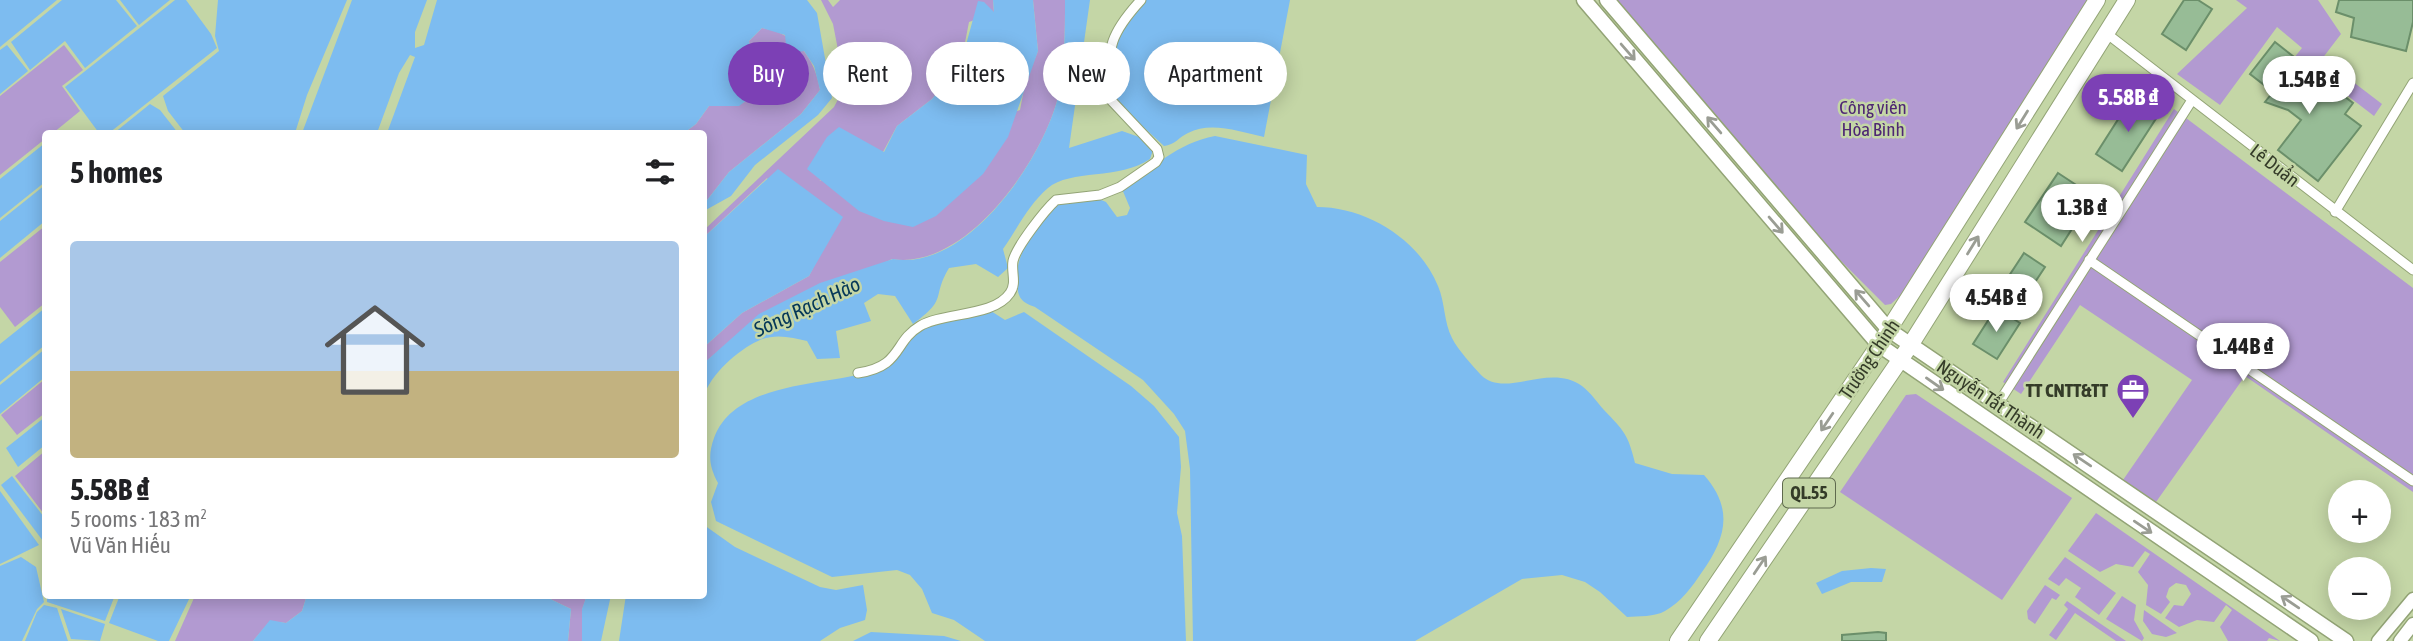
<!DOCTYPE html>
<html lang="en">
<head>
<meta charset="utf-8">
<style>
	body { margin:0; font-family:"Asap Condensed",sans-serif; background:#f6f6f6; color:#202124; height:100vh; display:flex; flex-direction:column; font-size:26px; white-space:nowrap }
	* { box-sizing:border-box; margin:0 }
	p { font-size:23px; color:#757577 }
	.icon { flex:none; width:38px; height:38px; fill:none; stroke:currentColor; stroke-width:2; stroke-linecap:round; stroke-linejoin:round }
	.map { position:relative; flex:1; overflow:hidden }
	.panel { position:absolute; left:42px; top:130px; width:665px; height:469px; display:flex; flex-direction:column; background:#fff; border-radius:7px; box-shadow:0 4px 18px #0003 }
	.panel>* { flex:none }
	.hud { position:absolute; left:728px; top:42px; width:665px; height:63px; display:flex; gap:14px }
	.tools { position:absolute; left:2328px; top:480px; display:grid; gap:14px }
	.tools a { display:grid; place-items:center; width:63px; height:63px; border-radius:50%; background:#fff; box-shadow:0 4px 18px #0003; font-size:35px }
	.price { position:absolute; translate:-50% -60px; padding:0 16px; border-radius:24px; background:#fff; color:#222; font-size:23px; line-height:46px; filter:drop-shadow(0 2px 4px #0008) }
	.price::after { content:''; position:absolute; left:50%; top:42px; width:21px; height:16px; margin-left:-10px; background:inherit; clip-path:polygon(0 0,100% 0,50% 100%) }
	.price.on { background:#7c40b5; color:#fff }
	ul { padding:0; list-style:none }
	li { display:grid; align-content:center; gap:14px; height:371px; padding:0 28px }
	li span { display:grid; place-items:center; height:217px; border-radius:7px; color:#555 }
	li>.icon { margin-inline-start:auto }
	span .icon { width:126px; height:126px; fill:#fffc; stroke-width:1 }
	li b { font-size:30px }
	h2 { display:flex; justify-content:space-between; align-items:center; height:84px; padding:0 28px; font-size:30px }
	.tag { padding:0 24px; border-radius:32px; background:#fff; box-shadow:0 4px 18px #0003; font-size:24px; line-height:63px }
	.tag.on { background:#7c40b5; color:#fff }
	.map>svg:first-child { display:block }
</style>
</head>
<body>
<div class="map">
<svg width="2413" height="641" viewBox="0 0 2413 641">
	<rect width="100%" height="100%" fill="#c4d6a6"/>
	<path fill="#b29ad1" d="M 821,0 L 828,0 L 833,7 L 840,0 L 993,0 L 994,13 L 969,22 L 961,63 L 932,99 L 897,126 L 883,152 L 870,146 L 819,181 L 1020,110 L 1025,84 L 1038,51 L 1033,0 L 1065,0 C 1065,33 1065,65 1058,97 C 1043,159 967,271 892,259 L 728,343 L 704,363 L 704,347 L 742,313 L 809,276 L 823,248 L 767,178 L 704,237 L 704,230 L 834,107 L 845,86 L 833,24 Z
		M 1615,0 L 2089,0 L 1903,293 L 1891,304 L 1885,305 L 1830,250 Z
		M 2236,0 L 2318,0 L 2341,34 L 2299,89 L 2280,75 L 2302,48 L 2277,27 L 2220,105 L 2177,74 L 2247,8 Z
		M 762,28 C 795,33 815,57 820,90 L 801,114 L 729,172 L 704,204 L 704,133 L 684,133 L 696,124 L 709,106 L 738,106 L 747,100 L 756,104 L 763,66 L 751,54 L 749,41 Z
		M 64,45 L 83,70 L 62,86 L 80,111 L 53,133 L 46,133 L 45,139 L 0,175 L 0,96 Z
		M 2327,62 L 2382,104 L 2374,116 L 2318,73 Z
		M 2174,109 L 2413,288 L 2413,492 L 2245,376 L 2156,502 L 2123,480 L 2192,380 L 2080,305 L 2021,394 L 2003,382 Z
		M 45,226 L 45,303 L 15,327 L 0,307 L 0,262 Z
		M 45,379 L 45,413 L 17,435 L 1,415 Z
		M 1916,394 L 2072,498 L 2002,600 L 1840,492 L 1906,395 Z
		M 45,451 L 46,514 L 44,514 L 15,476 Z
		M 2096,513 L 2280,641 L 2269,638 L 2267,641 L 2228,641 L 2220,627 L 2232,610 L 2226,605 L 2214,622 L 2197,620 L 2179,627 L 2165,618 L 2174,605 L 2183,606 L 2191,594 L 2186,585 L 2176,583 L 2169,588 L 2166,597 L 2170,602 L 2161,614 L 2146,605 L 2148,585 L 2138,572 L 2150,554 L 2145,551 L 2133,567 L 2116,564 L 2100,572 L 2068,551 Z
		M 2065,557 L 2116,593 L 2099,615 L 2075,597 L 2081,588 L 2066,578 L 2059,586 L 2048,579 Z
		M 2045,585 L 2060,595 L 2056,600 L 2052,598 L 2035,624 L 2028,619 L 2027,611 Z
		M 202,595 L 307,595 L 302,611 L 286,623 L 270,621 L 253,641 L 175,641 L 194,598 Z
		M 542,595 L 587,595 L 582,610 L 582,641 L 568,641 L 571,609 Z
		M 2122,596 L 2136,605 L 2134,620 L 2144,638 L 2142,641 L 2106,619 Z
		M 2067,601 L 2126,641 L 2116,641 L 2075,613 L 2056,640 L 2049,635 L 2068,609 L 2064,605 Z
		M 2144,610 L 2177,633 L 2166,637 L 2152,634 L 2143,621 Z"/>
	<path fill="#7dbcf0" d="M 0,0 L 57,0 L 0,47 Z
		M 62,0 L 116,0 L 137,26 L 85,68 L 65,41 L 30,70 L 11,42 Z
		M 120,0 L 170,0 L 139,25 Z
		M 175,0 L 186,0 L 211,34 L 217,48 L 109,133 L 99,133 L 65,87 Z
		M 218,0 L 347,0 L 307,95 L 295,133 L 185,133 L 168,111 L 163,96 L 219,51 L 215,36 Z
		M 352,0 L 427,0 L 415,32 L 415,48 L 424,45 L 437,0 L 807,0 L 817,13 L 832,98 L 818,115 L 755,165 L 731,196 L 704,211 L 704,204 L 729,172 L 801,114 L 820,90 L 814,66 L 804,51 L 787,54 L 785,35 L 762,28 L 749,41 C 753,73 777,62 756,104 L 747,100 L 739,106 L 709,106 L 696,124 L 684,133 L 387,133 L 415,57 L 410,55 L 399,73 L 377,133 L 302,133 Z
		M 993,0 L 1033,0 L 1038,51 L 1008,137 L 983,174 L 936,216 L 913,227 L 884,221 L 859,211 L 807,169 L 827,137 L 839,127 L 884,152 L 897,126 L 932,99 L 961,63 L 978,1 L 984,2 L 994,12 Z
		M 1065,0 L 1090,0 L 1069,148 L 1122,131 L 1142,138 L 1153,150 L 1150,159 C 1120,180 1070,169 1048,188 C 1029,204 1017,229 1003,249 L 1008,268 L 998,277 L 976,264 L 949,268 C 931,298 949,298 913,324 L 895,296 L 878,294 L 864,303 L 871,321 L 836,331 L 840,358 L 817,359 L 807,341 C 792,337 773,333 758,341 C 738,350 710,375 704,396 L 704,363 L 759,314 L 820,283 L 893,259 C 967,272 1043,159 1058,97 C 1065,65 1065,32 1065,0 Z
		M 1146,0 L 1290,0 L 1264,137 C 1240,132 1211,121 1188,133 C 1179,137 1175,145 1164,146 L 1116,102 L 1114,50 L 1117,35 Z
		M 7,45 L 28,71 L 0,94 L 0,50 Z
		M 150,104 L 160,110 L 178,133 L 114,133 Z
		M 1215,136 L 1307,155 L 1306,184 L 1317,207 C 1366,207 1419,239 1438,286 C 1445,302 1444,323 1452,338 C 1458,350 1472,365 1481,375 C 1505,399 1549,362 1582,386 C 1590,392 1597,402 1604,410 C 1624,431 1628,434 1635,463 L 1672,474 L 1704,475 C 1734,509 1726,538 1702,572 C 1692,587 1681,602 1665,611 C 1655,617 1638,616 1627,617 L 1600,592 L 1585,582 L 1562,575 L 1522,579 L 1415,641 L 1193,641 L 1190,469 L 1185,431 L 1174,414 L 1143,380 L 1035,307 C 1021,302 1018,298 1017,283 C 1015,248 1037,230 1056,204 L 1099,199 L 1106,202 L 1117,217 L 1127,215 L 1130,208 L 1122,189 C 1153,168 1177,143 1215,136 Z
		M 45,143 L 45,182 L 0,218 L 0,179 Z
		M 778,169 L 843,217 L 809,276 L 742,313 L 704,347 L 704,237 Z
		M 45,185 L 45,221 L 0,258 L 0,221 Z
		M 45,308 L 45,345 L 0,382 L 0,344 Z
		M 991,311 L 1005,320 L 1024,312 L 1131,386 L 1154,406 L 1179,437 L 1181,467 L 1177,513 L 1182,536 L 1186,641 L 985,641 L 954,620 L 932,613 L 922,589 L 910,575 L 897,570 L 832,577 L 716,521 L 711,502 L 718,483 C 709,466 708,455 714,438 C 736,378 833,387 883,368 C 898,362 907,341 919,330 C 936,316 971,316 991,311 Z
		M 45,349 L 45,377 L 0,414 L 0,385 Z
		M 45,417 L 45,445 L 18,467 L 6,448 Z
		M 12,476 L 44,517 L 43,541 L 1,485 Z
		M 0,491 L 39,545 L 0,564 Z
		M 704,525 L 735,547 L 820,587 L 836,590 L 863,585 L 867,610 L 865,620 L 840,628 L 820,641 L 619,641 L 626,595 L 704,595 Z
		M 21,557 L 36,567 L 44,602 L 37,609 L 22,641 L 0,641 L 0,566 Z
		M 1871,568 L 1886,569 L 1882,582 L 1851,582 L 1822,594 L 1816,583 L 1842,571 Z
		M 47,595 L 115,595 L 105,621 L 47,602 Z
		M 120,595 L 191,595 L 169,641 L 158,641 L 109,623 Z
		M 307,595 L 542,595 L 571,609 L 568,641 L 253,641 L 270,620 L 286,623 L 302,611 Z
		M 587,595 L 611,595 L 601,641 L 582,641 L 582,609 Z
		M 44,605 L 57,608 L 68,641 L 25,641 L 37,612 Z
		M 61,609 L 105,624 L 100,641 L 71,639 Z
		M 871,632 L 944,636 L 961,641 L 853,641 Z"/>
	<path fill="#97bc96" stroke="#6b8f6a" stroke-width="2" d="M 2184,0 L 2198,0 L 2212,9 L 2186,50 L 2162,34 Z
		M 2339,0 L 2413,0 L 2413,22 L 2406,51 L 2351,37 L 2354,18 L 2336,12 Z
		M 2275,42 L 2294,57 L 2275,81 L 2297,97 L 2315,74 L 2353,103 L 2345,114 L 2361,126 L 2318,181 L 2278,150 L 2301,120 L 2288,110 L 2265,102 L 2273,92 L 2250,74 Z
		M 2133,96 L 2159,114 L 2122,171 L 2096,154 Z
		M 2058,173 L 2093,196 L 2061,246 L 2025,222 Z
		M 2024,253 L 2045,267 L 2022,302 L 2001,288 Z
		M 1996,308 L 2020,323 L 1997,359 L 1973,344 Z
		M 1878,632 L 1886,633 L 1886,641 L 1842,641 L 1842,635 Z"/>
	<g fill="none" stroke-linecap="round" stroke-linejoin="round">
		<defs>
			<path id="street" d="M 2106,33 L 2413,270
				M 2335,212 L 2413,83
				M 2089,260 L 2413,481
				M 858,373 C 903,366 893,342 920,326 C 944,312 994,317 1010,293 C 1017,283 1011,272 1013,261 C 1016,247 1045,210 1056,200 L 1100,195 L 1120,187 L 1156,162 L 1159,157 L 1157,149 L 1108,97 C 1109,48 1107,37 1141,0
				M 1998,404 L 2192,100"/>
			<path id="secondary" d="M 2378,641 L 2413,599
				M 2400,641 L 2413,624"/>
			<path id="primary" d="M 1584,0 L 1879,345 L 2311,641
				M 1607,0 L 1889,330 L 2346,641"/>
			<path id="highway" d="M 1678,641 L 1879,345 L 2097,0
				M 1708,641 L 1911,344 L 2127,0"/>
		</defs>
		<use href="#street" stroke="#93a476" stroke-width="11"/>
		<use href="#secondary" stroke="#93a476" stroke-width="15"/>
		<use href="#primary" stroke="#93a476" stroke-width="17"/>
		<use href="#highway" stroke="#93a476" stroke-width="18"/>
		<use href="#street" stroke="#fff" stroke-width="9"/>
		<use href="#secondary" stroke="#fff" stroke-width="12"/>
		<use href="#primary" stroke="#fff" stroke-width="14"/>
		<use href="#highway" stroke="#fff" stroke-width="16"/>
	</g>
	<defs><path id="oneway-shaft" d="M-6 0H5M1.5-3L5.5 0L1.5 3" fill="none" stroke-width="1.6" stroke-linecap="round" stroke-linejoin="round" transform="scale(1.75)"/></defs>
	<g stroke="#9a9d94">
		<use href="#oneway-shaft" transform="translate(1628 52) rotate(49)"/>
		<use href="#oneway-shaft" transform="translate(2022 120) rotate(122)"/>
		<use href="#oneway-shaft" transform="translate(1714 125) rotate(-131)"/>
		<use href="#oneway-shaft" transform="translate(1776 225) rotate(49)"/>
		<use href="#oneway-shaft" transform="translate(1973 245) rotate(-58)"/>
		<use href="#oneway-shaft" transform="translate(1862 298) rotate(-131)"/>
		<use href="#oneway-shaft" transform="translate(1935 384) rotate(35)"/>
		<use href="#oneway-shaft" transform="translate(1827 422) rotate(124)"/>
		<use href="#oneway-shaft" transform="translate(2082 460) rotate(-146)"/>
		<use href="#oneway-shaft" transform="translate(2143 527) rotate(34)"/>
		<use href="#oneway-shaft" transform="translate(1760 565) rotate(-56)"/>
		<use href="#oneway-shaft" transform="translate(2290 602) rotate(-146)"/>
	</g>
	<defs>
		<symbol id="office-pin" viewBox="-11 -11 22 30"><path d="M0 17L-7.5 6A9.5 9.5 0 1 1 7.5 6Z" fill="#7c40b5" stroke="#c4d6a6"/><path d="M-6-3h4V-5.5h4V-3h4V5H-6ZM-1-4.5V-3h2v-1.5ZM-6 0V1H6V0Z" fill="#fff"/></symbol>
	</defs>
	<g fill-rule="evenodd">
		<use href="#office-pin" x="2114" y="371" width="38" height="52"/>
	</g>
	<g text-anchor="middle" stroke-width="5" stroke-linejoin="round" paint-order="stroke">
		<rect fill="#c4d6a6" stroke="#5f6a4e" stroke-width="2" x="1783" y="478.5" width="52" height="29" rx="5"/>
		<g font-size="18" font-weight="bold" fill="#343b28">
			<text x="1809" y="499">QL.55</text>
		</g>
		<g font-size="19" fill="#4e2673" stroke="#c4d6a6">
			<text x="1873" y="114">Công viên<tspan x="1873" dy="22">Hòa Bình</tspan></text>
		</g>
		<g font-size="19" fill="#343b28" stroke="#c4d6a6">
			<text transform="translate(2275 165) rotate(38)" y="7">Lê Duẩn</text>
			<text transform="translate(1869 359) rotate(-56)" y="7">Trường Chinh</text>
			<text transform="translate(1991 399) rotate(34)" y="7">Nguyễn Tất Thành</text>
		</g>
		<g font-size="19" font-weight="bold" fill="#343b28" stroke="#c4d6a6" text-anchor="end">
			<text x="2108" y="397">TT CNTT&amp;TT</text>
		</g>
		<g font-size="21" font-style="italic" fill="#043758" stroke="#c4d6a6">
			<text transform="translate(807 307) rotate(-25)" y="7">Sông Rạch Hào</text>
		</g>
	</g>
</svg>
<div class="tools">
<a>+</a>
<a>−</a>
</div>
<b class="price" style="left:2309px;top:116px">1.54B ₫</b>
<b class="price on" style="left:2128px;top:134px">5.58B ₫</b>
<b class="price" style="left:2082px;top:244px">1.3B ₫</b>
<b class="price" style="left:1996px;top:334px">4.54B ₫</b>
<b class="price" style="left:2243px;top:383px">1.44B ₫</b>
<div class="hud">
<a class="tag on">Buy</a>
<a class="tag">Rent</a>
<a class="tag">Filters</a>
<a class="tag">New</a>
<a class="tag">Apartment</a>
</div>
<section class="panel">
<h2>5 homes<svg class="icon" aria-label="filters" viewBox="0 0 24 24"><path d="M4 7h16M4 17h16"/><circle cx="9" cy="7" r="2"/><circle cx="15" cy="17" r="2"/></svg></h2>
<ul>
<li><span style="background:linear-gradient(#a9c7e8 60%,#c2b280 0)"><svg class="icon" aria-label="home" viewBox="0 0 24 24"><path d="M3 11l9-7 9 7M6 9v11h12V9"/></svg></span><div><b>5.58B ₫</b><p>5 rooms · 183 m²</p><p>Vũ Văn Hiếu</p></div></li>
</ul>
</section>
</div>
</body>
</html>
